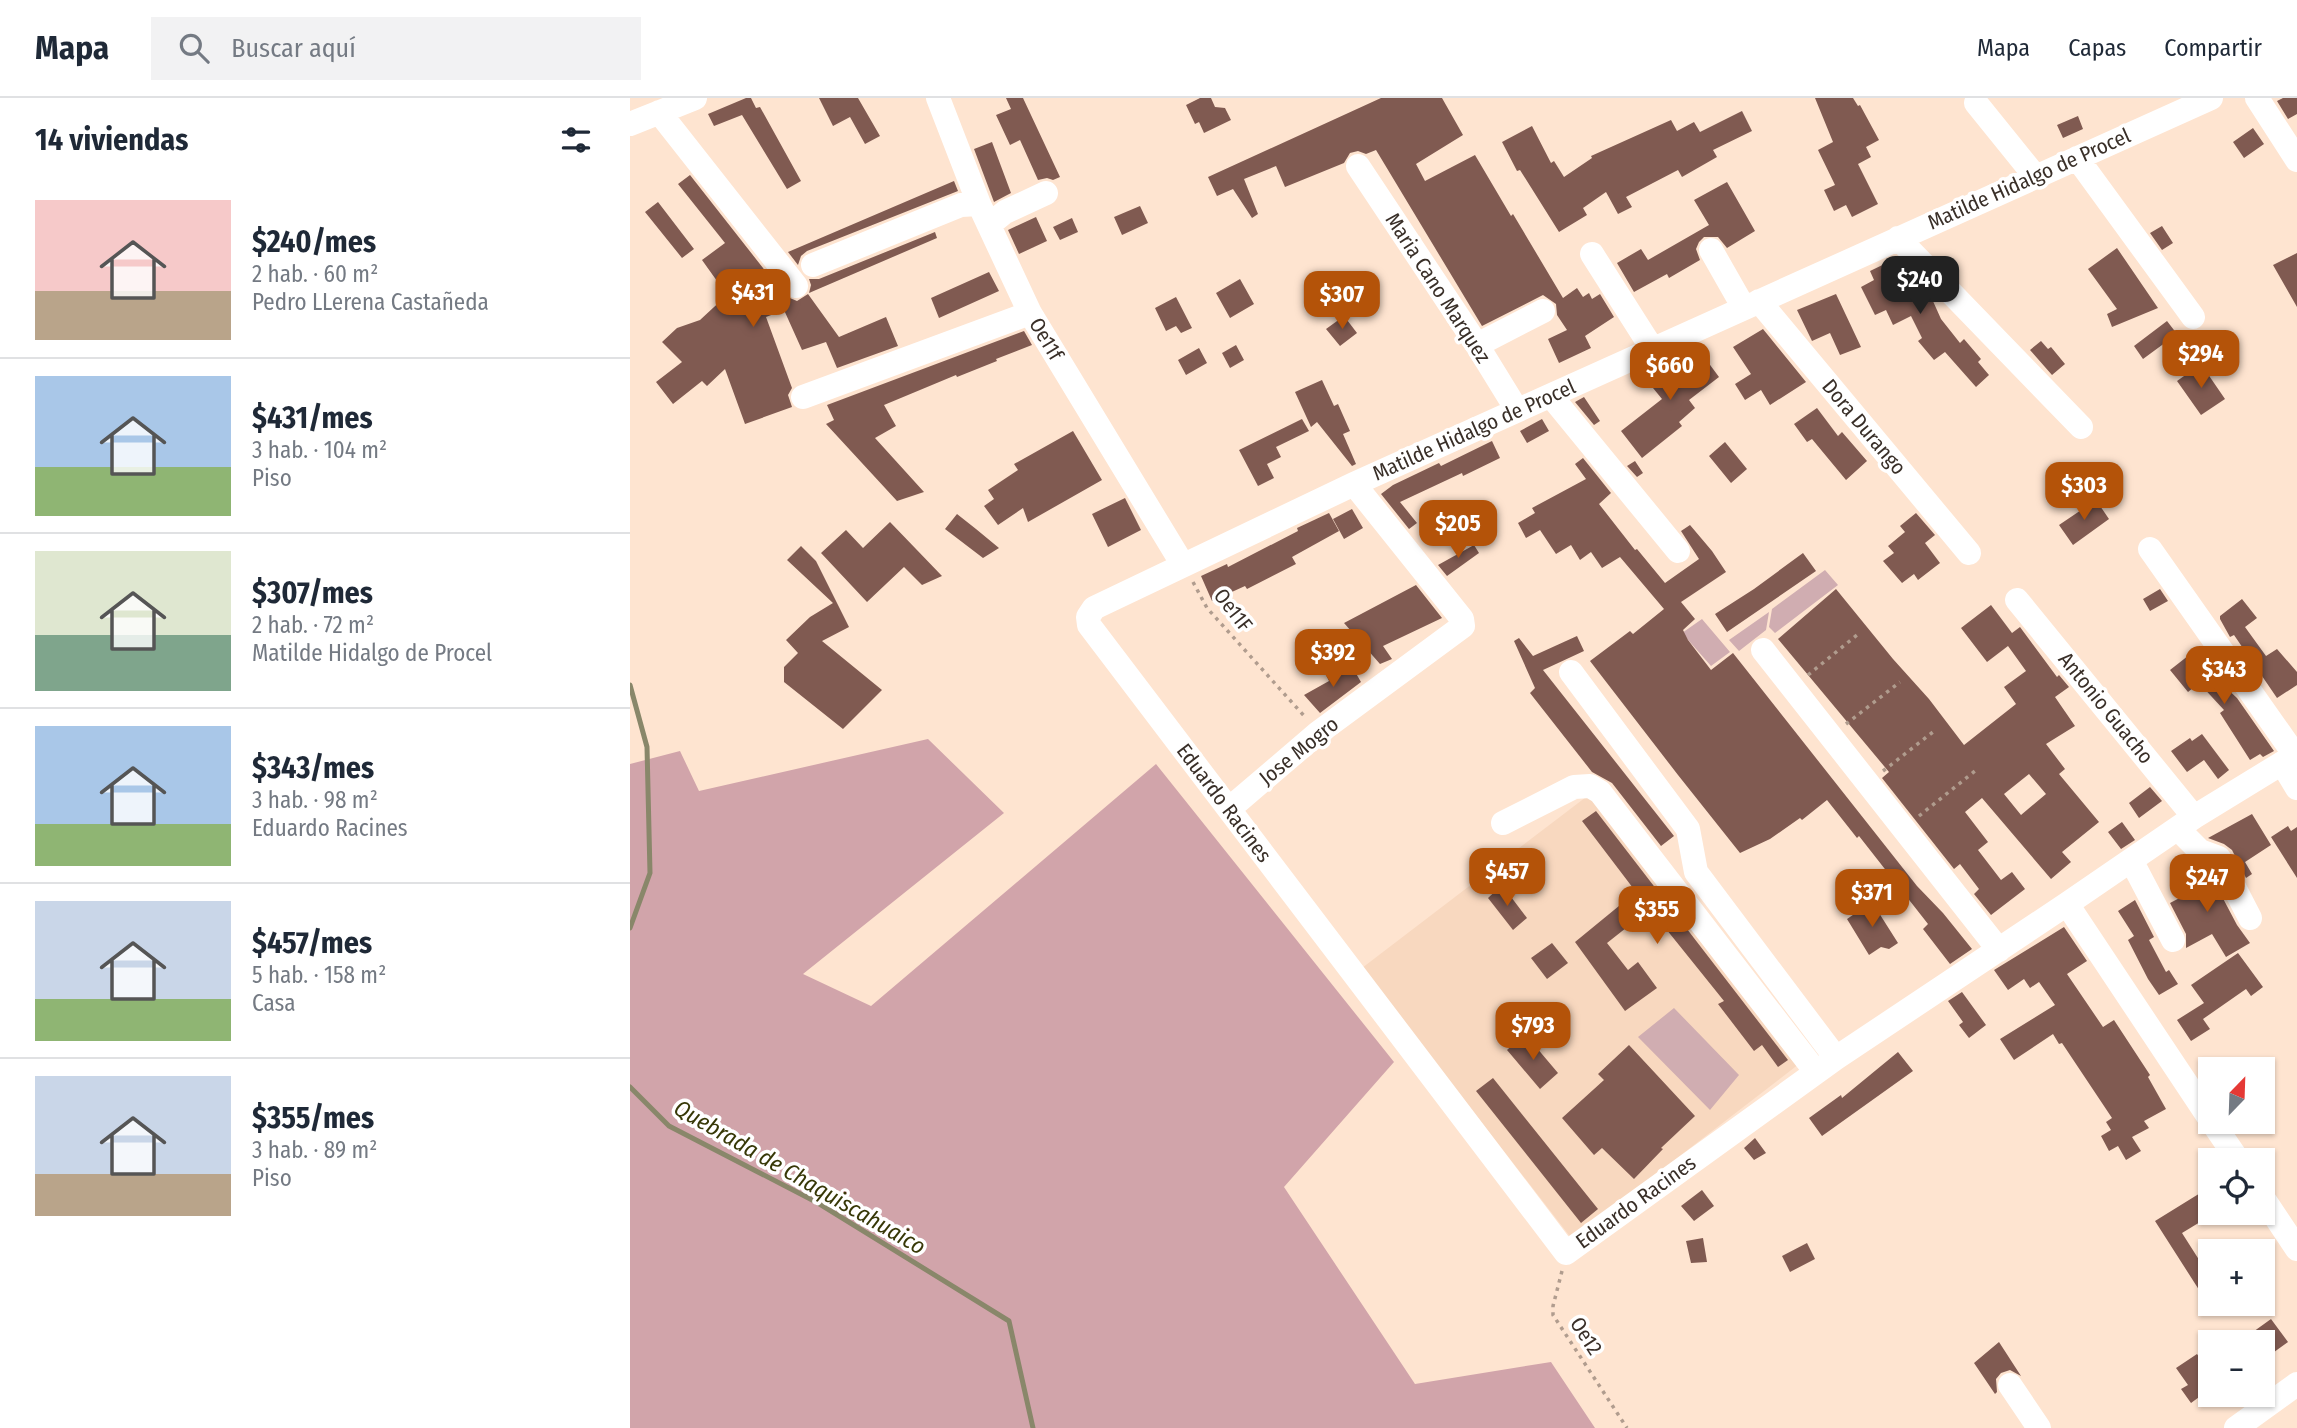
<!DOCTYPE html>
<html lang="es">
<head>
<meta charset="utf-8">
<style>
	body { margin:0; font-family:"Fira Sans Condensed",sans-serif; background:#f2f2f3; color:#1f2937; height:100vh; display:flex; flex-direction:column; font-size:26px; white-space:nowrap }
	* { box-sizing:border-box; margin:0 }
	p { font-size:23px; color:#747a83 }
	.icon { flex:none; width:38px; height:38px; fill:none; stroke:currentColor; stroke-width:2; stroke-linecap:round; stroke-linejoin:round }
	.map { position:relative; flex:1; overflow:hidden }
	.side { display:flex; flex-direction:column; background:#fff; width:630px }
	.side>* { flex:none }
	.needle { width:46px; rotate:23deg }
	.buttons { position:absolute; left:1568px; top:959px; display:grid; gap:14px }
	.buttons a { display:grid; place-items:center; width:77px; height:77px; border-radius:0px; background:#fff; box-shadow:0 2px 5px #0004; font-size:35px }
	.price { position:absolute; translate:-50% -60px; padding:0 16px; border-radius:14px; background:#b45309; color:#fff; font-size:23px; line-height:46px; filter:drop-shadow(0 2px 4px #0008) }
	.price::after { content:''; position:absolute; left:50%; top:42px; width:21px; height:16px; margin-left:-10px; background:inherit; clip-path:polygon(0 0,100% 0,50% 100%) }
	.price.active { background:#222; color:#fff }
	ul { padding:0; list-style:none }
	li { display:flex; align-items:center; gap:21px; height:175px; padding:0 35px }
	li+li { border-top:2px solid #e0e1e3 }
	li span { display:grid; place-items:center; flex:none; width:196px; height:140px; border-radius:0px; color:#555 }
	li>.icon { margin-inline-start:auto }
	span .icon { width:84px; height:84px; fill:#fffc; stroke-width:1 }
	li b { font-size:30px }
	h2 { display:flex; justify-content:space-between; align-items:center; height:84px; padding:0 35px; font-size:30px }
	header { display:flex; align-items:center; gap:42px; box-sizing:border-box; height:98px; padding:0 35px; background:#fff; border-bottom:2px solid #e0e1e3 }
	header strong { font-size:33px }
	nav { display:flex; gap:38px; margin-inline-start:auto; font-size:24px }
	.search { width:490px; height:63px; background:#f2f2f3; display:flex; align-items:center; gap:18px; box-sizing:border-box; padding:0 24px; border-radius:0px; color:#747a83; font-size:26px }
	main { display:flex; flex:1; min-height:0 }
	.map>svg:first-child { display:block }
</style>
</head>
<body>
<header>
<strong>Mapa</strong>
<div class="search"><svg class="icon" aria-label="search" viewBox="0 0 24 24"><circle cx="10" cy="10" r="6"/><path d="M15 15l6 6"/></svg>Buscar aquí</div>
<nav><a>Mapa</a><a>Capas</a><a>Compartir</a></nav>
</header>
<main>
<section class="side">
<h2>14 viviendas<svg class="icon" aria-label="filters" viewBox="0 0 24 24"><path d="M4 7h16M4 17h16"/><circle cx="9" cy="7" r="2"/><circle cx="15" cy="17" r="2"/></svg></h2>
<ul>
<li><span style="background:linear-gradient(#f6c9c9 65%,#b9a48a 0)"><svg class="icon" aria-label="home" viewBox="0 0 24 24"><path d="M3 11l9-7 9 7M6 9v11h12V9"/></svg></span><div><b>$240/mes</b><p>2 hab. · 60 m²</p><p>Pedro LLerena Castañeda</p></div></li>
<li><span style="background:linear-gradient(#a9c7e8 65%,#8fb573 0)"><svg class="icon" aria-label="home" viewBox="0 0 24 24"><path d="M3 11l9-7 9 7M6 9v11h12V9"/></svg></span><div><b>$431/mes</b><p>3 hab. · 104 m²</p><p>Piso</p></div></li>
<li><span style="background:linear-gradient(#dfe7d0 60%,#7fa58c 0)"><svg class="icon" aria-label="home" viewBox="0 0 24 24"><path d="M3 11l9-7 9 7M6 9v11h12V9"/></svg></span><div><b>$307/mes</b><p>2 hab. · 72 m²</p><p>Matilde Hidalgo de Procel</p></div></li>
<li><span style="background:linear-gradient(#a9c7e8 70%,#8fb573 0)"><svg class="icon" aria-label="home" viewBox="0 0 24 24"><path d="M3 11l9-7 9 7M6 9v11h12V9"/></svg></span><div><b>$343/mes</b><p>3 hab. · 98 m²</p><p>Eduardo Racines</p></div></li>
<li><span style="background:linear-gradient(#c9d6e8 70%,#8fb573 0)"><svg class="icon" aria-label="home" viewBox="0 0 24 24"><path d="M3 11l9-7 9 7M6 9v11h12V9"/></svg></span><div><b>$457/mes</b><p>5 hab. · 158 m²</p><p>Casa</p></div></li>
<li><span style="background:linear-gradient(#c9d6e8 70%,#b9a48a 0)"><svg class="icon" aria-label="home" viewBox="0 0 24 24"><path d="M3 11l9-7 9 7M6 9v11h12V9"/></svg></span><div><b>$355/mes</b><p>3 hab. · 89 m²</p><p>Piso</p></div></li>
</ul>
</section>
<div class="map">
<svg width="1667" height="1330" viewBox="0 0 1667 1330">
	<rect width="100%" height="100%" fill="#fee4d0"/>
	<path fill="#f8d8bf" d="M 960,696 L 1169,966 L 942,1141 L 732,870 Z"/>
	<path fill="#d0adb1" d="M 1195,472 L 1208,487 L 1145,535 L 1139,529 L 1142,511 Z
		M 1139,514 L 1136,532 L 1109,553 L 1099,542 Z
		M 1072,521 L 1100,554 L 1081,568 L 1052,535 Z
		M 1044,910 L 1109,977 L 1080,1012 L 1008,939 Z"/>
	<path fill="#d1a4aa" d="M 298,641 L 374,715 L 173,876 L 241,908 L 526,666 L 764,964 L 654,1089 L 785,1286 L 921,1264 L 965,1330 L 0,1330 L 0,666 L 50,653 L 69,693 Z"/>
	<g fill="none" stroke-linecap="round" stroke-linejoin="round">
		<path stroke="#89876a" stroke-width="5" d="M 0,587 L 17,649 L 20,775 L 0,830
			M 0,989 L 39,1028 L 188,1105 L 379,1223 L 403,1330"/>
	</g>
	<path fill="#805a51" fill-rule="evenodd" d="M 116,0 L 121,0 L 126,10 L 130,9 L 171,83 L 157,91 L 112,17 L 84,28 L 78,16 Z
		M 189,0 L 228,0 L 250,38 L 235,46 L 220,19 L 203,28 Z
		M 376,0 L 393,0 L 430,79 L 423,82 L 417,80 L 408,82 L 390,42 L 380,47 L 366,17 L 381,11 Z
		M 570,0 L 581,0 L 585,9 L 595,10 L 601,22 L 574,35 L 569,24 L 565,26 L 556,7 Z
		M 751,0 L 812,0 L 833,37 L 786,66 L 795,83 L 845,57 L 881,118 L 883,116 L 933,200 L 947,190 L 953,199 L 959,195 L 962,201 L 970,196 L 984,219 L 955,238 L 961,250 L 929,265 L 918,241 L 937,232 L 927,217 L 926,206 L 913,197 L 852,228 L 746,52 L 736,56 L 728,53 L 720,55 L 714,65 L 655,89 L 646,68 L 614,81 L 628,116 L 622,120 L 603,91 L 587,98 L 578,79 Z
		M 1185,0 L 1223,0 L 1228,8 L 1230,7 L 1249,42 L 1236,49 L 1241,59 L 1228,66 L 1248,106 L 1222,119 L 1216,107 L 1204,113 L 1194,92 L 1205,87 L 1188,52 L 1203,44 Z
		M 1653,0 L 1667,0 L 1667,16 L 1658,21 L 1647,3 Z
		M 1112,13 L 1122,33 L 1083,52 L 1087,59 L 1052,79 L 1048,72 L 996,99 L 1002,109 L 988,116 L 976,94 L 953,110 L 957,117 L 929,134 L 890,72 L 887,73 L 872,44 L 902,28 L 921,65 L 924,63 L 934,79 L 962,60 L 961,58 L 1041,22 L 1047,33 L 1064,24 L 1070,34 Z
		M 1448,18 L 1453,31 L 1433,40 L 1427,27 Z
		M 1623,30 L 1634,46 L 1614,60 L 1603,44 Z
		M 362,44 L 381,95 L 364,104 L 344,51 Z
		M 60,77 L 155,198 L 167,203 L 178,196 L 209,239 L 256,219 L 268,248 L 207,270 L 196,244 L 172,252 L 154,212 L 136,219 L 162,290 L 158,297 L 162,309 L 115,326 L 95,271 L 77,288 L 72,283 L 43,306 L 26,284 L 52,264 L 32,244 L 47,230 L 70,222 L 97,197 L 72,162 L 95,145 L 48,86 Z
		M 324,83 L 328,93 L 177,153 L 171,158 L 168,167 L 158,154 Z
		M 1097,84 L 1125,133 L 1097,150 L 1088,139 L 1074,139 L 1069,144 L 1066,151 L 1070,162 L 1039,180 L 1037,176 L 1004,194 L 987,165 L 1011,151 L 1018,162 L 1079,127 L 1064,102 Z
		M 28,104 L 64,151 L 52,160 L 15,114 Z
		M 510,108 L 518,125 L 492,137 L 484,119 Z
		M 406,119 L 417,143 L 389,156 L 378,132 Z
		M 442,120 L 448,134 L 430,142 L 423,129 Z
		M 1532,128 L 1543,145 L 1532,152 L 1520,135 Z
		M 305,134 L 307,140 L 179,195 L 181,187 L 179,181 L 189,181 Z
		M 1487,150 L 1528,210 L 1482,229 L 1477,216 L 1487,211 L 1458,171 Z
		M 1667,155 L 1667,209 L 1643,167 Z
		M 1267,160 L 1298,192 L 1311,221 L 1330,245 L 1334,241 L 1351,261 L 1348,264 L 1359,277 L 1346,289 L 1315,254 L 1304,262 L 1288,243 L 1292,240 L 1281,218 L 1263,227 L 1256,212 L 1245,217 L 1231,189 L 1244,182 L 1240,173 Z
		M 359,174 L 369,193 L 309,220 L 301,200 Z
		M 610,181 L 624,206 L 600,220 L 586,195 Z
		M 1206,196 L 1231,249 L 1210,257 L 1200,235 L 1182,243 L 1167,212 Z
		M 546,199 L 562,230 L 551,235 L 546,228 L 536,233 L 525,210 Z
		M 714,218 L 727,235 L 710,248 L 696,231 Z
		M 1537,223 L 1547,236 L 1513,261 L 1504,248 Z
		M 1133,231 L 1176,284 L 1140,307 L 1131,292 L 1115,302 L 1105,286 L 1121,276 L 1103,249 Z
		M 394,233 L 402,247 L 366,261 L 367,263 L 327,279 L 326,277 L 254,307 L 266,328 L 245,340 L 294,394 L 267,403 L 196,326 L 204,322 L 197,307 Z
		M 1411,243 L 1418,251 L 1421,249 L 1435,266 L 1422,277 L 1400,252 Z
		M 606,247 L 614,262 L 600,270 L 592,255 Z
		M 569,250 L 577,265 L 556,277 L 548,262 Z
		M 1069,252 L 1089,279 L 1059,302 L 1065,310 L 1049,324 L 1052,328 L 1012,360 L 991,333 L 1032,301 L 1014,279 L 1029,266 L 1037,275 Z
		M 1571,266 L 1595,301 L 1571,317 L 1547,283 Z
		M 692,282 L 704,308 L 708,306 L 720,333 L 713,336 L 726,366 L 722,368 L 687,324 L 681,329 L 665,294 Z
		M 954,299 L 970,323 L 964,327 L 945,304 Z
		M 1187,310 L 1208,338 L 1212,334 L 1237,363 L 1216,382 L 1182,341 L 1177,344 L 1164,326 Z
		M 672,321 L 679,333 L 646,349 L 651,359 L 637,366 L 644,380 L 628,388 L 609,352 Z
		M 912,321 L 919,333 L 897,345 L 890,333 Z
		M 443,333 L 472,382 L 398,424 L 393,410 L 368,427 L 354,408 L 364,401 L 358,392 L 388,372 L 384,366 Z
		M 862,343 L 870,360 L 833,378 L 832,375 L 770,404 L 787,425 L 779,431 L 751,396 L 763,387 L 809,365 L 811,368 Z
		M 1095,344 L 1117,371 L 1101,385 L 1079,358 Z
		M 953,360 L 981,395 L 969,406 L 1005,452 L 1007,451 L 1035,485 L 1069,461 L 1051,433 L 1060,427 L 1082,453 L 1096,474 L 1051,504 L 1065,521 L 1053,532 L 1058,542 L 1081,572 L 1103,555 L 1287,788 L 1313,815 L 1342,851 L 1320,866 L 1293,831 L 1298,826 L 1229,738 L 1227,740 L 1197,702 L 1172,722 L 1170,720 L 1140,741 L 1110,755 L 1048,677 L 960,563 L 1000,533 L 1003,536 L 1034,511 L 990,459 L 972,470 L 961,454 L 950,462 L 941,447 L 926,456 L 910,432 L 896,440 L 888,425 L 905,415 L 902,410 L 956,381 L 945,366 Z
		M 1005,363 L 1013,375 L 1007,379 L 997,368 Z
		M 495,400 L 511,432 L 478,449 L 462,416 Z
		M 1466,402 L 1479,421 L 1443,447 L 1429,427 Z
		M 722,411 L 733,430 L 714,441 L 703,421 Z
		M 699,415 L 709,433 L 662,459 L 666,466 L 617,491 L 615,488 L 582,503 L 571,478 L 597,466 L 598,469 L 668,433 L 667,430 Z
		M 1286,415 L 1305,437 L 1295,445 L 1310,465 L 1288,482 L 1284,476 L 1272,485 L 1253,463 L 1264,455 L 1258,448 L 1275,434 L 1270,428 Z
		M 327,416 L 346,431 L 369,450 L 353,460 L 315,431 Z
		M 260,424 L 312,478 L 292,487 L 274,469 L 237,504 L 191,455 L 216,432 L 233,450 Z
		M 844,447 L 849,455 L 817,478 L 808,467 Z
		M 171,448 L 186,463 L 219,529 L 192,543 L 252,592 L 213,631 L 154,584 L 154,569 L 168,555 L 156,542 L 180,519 L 203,505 L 157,462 Z
		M 1173,455 L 1186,473 L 1097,534 L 1085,516 L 1124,491 Z
		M 786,487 L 812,520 L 753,548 L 762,561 L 750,566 L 714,525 Z
		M 1206,491 L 1263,561 L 1299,601 L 1334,647 L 1386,606 L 1374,589 L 1396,573 L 1378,548 L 1357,564 L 1331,530 L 1361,507 L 1382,535 L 1390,529 L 1427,579 L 1429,577 L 1439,589 L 1425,599 L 1445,628 L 1416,646 L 1435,671 L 1429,676 L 1469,724 L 1432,754 L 1441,764 L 1421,781 L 1352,700 L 1335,714 L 1358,744 L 1348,752 L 1371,782 L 1382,774 L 1395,791 L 1361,817 L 1344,796 L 1349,791 L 1330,766 L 1324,771 L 1252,680 L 1259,674 L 1148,541 ZM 1399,676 L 1416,696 L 1391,717 L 1374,696 Z
		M 1530,491 L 1538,503 L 1520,513 L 1513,501 Z
		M 1612,501 L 1627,520 L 1615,529 L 1636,558 L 1647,551 L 1667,574 L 1667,587 L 1647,600 L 1604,537 L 1600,539 L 1590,521 L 1590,518 Z
		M 947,538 L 954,553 L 913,572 L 1044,738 L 1031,748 L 982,685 L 962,674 L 900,595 L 905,590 L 884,543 L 889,540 L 903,558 Z
		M 1563,554 L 1580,575 L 1607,600 L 1644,653 L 1633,659 L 1630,656 L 1620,662 L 1590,615 L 1594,612 L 1569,585 L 1558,594 L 1540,572 Z
		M 712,567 L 717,576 L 724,572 L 731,584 L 690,615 L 674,597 L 699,583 L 696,577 Z
		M 1572,636 L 1599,672 L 1588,681 L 1574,662 L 1557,674 L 1541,653 L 1560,640 L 1562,643 Z
		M 1520,689 L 1532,703 L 1509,720 L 1499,705 Z
		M 966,713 L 1158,962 L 1148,969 L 1132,947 L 1124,953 L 1088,906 L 1094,903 L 1020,811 L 977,845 L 998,872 L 1008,864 L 1027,890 L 995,913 L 945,844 L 1006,794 L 952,723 Z
		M 1622,716 L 1641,747 L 1615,764 L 1622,776 L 1616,780 L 1602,752 L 1594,746 L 1578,740 Z
		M 1492,724 L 1505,742 L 1491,751 L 1478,734 Z
		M 1658,728 L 1661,733 L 1667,729 L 1667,780 L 1641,739 Z
		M 1572,769 L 1578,772 L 1607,827 L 1620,845 L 1596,859 L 1582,836 L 1556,850 L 1556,836 L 1540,805 L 1559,795 L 1551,782 Z
		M 872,787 L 897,820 L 883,832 L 858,800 Z
		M 1505,802 L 1524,839 L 1519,842 L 1536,874 L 1539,872 L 1548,886 L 1529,897 L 1518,881 L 1498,842 L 1504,838 L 1488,813 Z
		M 1242,804 L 1268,845 L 1259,851 L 1251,849 L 1239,857 L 1217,821 Z
		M 1434,829 L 1457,863 L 1437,876 L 1473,929 L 1484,922 L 1520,977 L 1518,979 L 1536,1011 L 1514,1023 L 1519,1030 L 1502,1039 L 1511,1053 L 1496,1062 L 1488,1048 L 1479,1053 L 1471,1038 L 1481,1032 L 1476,1024 L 1482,1020 L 1432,945 L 1429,946 L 1423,936 L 1384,962 L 1370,941 L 1425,907 L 1409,884 L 1400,890 L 1394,881 L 1378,892 L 1364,872 Z
		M 922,845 L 938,865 L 917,881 L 901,860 Z
		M 1608,855 L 1633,889 L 1621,898 L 1616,891 L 1573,921 L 1580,931 L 1561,943 L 1547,922 L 1574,905 L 1561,887 Z
		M 1332,894 L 1356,927 L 1339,940 L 1329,927 L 1333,924 L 1318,903 Z
		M 895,936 L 928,975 L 910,991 L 877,952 Z
		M 999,947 L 1065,1018 L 1031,1050 L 1033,1051 L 1004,1081 L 972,1050 L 964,1057 L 932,1020 L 974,982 L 968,976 Z
		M 1268,954 L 1283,973 L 1192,1038 L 1179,1020 L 1211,997 L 1212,1000 Z
		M 863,980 L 968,1111 L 951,1125 L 846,993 Z
		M 1125,1040 L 1136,1055 L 1124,1062 L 1114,1050 Z
		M 1580,1089 L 1580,1118 L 1552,1135 L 1580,1179 L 1580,1209 L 1525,1123 Z
		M 1072,1092 L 1084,1108 L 1064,1123 L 1051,1108 Z
		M 1073,1140 L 1077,1164 L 1061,1165 L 1056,1143 Z
		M 1177,1145 L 1185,1161 L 1160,1174 L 1152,1158 Z
		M 1641,1221 L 1658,1244 L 1633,1262 L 1633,1244 L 1609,1244 Z
		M 1369,1244 L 1391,1278 L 1380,1272 L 1371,1275 L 1366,1281 L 1367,1294 L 1365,1296 L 1344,1265 Z
		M 1567,1256 L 1580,1274 L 1580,1291 L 1561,1305 L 1551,1291 L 1558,1287 L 1546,1270 Z"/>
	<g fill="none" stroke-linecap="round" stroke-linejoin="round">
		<path stroke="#b09c8e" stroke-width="3.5" stroke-dasharray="3.5 5" stroke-linecap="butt" d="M 563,484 L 577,510 L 676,620
			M 1178,577 L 1227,537
			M 1216,626 L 1270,584
			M 1253,673 L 1303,634
			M 1289,718 L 1345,673
			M 932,1173 L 923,1208 L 923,1217 L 997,1330"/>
		<path stroke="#fff" stroke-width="24" d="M 308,0 L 349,106 L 400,215 L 553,467
			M 1581,0 L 724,386 L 464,510 L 458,519 L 459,527 L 936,1155 L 1206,960 L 1437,806 L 1564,719 L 1667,656
			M 1627,0 L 1667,62
			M 1346,5 L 1405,78
			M 29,14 L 166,188
			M 0,26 L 65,0
			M 1447,60 L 1563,219
			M 728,68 L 847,247 L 887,312
			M 359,127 L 375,114 L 416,95
			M 1268,140 L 1451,329
			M 1081,152 L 1114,210
			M 962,156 L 1023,252
			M 183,167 L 331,107 L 349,106
			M 1129,203 L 1339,455
			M 847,247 L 913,213
			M 921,298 L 1048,453
			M 173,299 L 400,215
			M 1520,451 L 1665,657
			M 1387,502 L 1564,719
			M 1133,552 L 1369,852
			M 941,574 L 1058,731 L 1066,774 L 1206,960
			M 1652,665 L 1667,690
			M 599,711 L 688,635 L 833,528 L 832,521 L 724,386
			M 873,725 L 944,689 L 960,688 L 970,694 L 1186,974
			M 1548,731 L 1570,753 L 1589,760 L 1620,820
			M 1501,762 L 1543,842
			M 1437,806 L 1580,1021
			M 1582,1024 L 1608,1062
			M 1633,1100 L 1667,1151
			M 1380,1287 L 1409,1330
			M 1606,1330 L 1667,1286"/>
	</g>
	<g text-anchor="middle" stroke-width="7" stroke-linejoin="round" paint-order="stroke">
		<g font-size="21" fill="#392f28" stroke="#fff">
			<text transform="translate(1399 81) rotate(-24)" y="7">Matilde Hidalgo de Procel</text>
			<text transform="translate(808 190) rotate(57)" y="7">Maria Cano Marquez</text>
			<text transform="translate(416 241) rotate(59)" y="7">Oe11f</text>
			<text transform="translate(1234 329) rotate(50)" y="7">Dora Durango</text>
			<text transform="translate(844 332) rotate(-24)" y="7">Matilde Hidalgo de Procel</text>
			<text transform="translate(603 512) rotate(52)" y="7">Oe11F</text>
			<text transform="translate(1476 610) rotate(51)" y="7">Antonio Guacho</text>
			<text transform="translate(669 653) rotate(-39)" y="7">Jose Mogro</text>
			<text transform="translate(594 705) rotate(53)" y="7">Eduardo Racines</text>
			<text transform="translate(1006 1104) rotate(-36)" y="7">Eduardo Racines</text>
			<text transform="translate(956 1238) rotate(57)" y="7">Oe12</text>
		</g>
		<g font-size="23" font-style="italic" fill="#373807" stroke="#fff">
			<text transform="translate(170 1079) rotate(30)" y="8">Quebrada de Chaquiscahuaico</text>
		</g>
	</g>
</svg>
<div class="buttons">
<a><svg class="needle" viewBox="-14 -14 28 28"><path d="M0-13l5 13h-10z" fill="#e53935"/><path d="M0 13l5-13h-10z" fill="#747a83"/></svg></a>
<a><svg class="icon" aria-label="locate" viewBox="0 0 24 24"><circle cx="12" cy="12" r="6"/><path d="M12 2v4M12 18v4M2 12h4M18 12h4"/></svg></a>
<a>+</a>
<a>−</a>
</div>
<b class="price active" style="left:1290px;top:218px">$240</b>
<b class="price" style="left:123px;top:231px">$431</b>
<b class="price" style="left:712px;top:233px">$307</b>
<b class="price" style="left:1571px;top:292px">$294</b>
<b class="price" style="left:1040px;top:304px">$660</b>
<b class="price" style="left:1454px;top:424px">$303</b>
<b class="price" style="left:828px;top:462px">$205</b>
<b class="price" style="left:703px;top:591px">$392</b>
<b class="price" style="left:1594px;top:608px">$343</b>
<b class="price" style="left:877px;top:810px">$457</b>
<b class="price" style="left:1577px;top:816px">$247</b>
<b class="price" style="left:1242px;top:831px">$371</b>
<b class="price" style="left:1027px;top:848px">$355</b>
<b class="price" style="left:903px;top:964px">$793</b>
</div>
</main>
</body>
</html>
